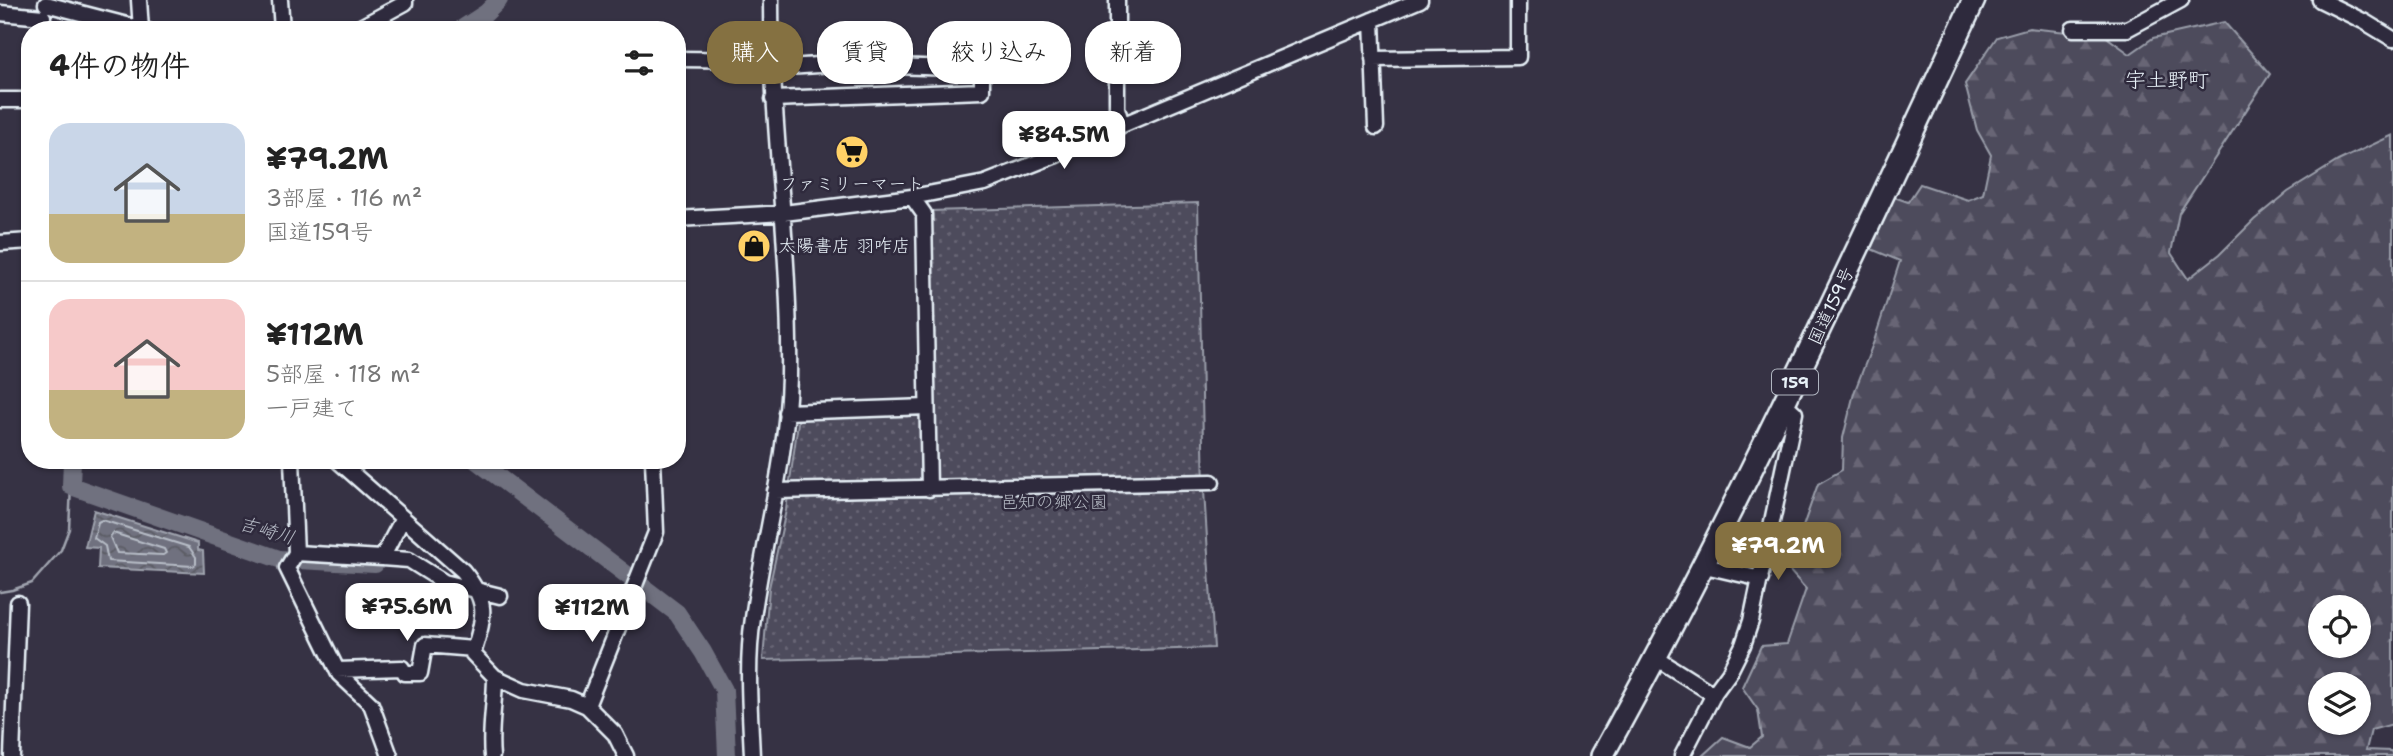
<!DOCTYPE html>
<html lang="ja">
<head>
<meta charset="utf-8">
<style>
	body { margin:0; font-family:"Shantell Sans","Klee One",sans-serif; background:#f6f6f6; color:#222; height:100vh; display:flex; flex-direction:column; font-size:26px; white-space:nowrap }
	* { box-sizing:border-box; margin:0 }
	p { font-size:23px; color:#767676 }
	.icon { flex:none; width:38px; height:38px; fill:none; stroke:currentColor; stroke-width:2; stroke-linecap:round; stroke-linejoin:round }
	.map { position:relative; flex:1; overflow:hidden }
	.details { position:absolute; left:21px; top:21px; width:665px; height:448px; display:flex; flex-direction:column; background:#fff; border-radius:28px; box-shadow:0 2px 5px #0004 }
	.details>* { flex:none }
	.guide { position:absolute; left:707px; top:21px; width:665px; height:63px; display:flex; gap:14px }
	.controls { position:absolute; left:2308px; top:595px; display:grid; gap:14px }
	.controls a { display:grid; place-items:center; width:63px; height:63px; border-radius:50%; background:#fff; box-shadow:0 2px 5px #0004; font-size:35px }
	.price { position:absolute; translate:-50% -60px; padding:0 16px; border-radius:14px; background:#fff; color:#222; font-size:23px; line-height:46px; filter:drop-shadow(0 2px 4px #0008) }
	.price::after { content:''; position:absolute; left:50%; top:42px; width:21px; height:16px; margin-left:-10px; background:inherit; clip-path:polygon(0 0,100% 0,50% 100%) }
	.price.current { background:#857141; color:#fff }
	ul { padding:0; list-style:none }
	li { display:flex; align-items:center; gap:21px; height:175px; padding:0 28px }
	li+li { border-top:2px solid #e0e0e0 }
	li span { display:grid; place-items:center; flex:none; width:196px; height:140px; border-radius:21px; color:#555 }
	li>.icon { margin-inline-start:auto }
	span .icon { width:84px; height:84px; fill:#fffc; stroke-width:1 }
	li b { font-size:30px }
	h2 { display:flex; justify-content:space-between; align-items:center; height:84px; padding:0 28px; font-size:30px }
	.pill { padding:0 24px; border-radius:28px; background:#fff; box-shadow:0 2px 5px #0004; font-size:24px; line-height:63px }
	.pill.current { background:#857141; color:#fff }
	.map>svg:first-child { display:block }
</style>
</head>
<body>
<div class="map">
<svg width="2393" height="756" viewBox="0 0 2393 756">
	<defs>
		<pattern id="forest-firs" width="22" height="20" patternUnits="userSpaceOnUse" patternTransform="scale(1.75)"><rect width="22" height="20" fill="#4d4b5c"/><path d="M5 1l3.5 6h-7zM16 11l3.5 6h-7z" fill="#676574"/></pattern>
		<pattern id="park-dots" width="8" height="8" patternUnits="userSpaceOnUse" patternTransform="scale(1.75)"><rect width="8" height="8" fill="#4d4b5c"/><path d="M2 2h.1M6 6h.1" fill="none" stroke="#676574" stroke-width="1.8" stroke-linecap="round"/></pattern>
		<pattern id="water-waves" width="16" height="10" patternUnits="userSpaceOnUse" patternTransform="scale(1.75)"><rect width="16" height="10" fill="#70717f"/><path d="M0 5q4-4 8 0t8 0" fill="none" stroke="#5b5c64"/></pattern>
	</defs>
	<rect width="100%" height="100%" fill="#363244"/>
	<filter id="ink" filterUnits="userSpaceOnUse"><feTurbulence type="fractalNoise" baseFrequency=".0143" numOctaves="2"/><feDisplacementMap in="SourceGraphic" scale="14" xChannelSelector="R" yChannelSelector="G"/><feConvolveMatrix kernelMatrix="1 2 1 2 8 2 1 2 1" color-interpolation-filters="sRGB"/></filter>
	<g filter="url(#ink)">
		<path fill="url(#forest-firs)" stroke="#9a9eaa" stroke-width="2" fill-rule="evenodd" d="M 2224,22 L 2270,74 L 2179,213 L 2171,253 L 2188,279 L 2220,254 L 2254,220 L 2288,192 L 2338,161 L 2393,135 L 2393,724 L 2371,730 L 2366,750 L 2391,751 L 2393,756 L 1702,756 L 1723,737 L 1750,747 L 1762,737 L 1758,710 L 1742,687 L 1761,646 L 1787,644 L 1806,589 L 1788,569 L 1818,484 L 1842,470 L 1843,438 L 1854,393 L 1874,341 L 1900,261 L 1871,249 L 1894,197 L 1908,202 L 1920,184 L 1968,200 L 1983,194 L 1991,155 L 1977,130 L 1965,84 L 1997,37 L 2029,28 L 2105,36 L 2130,54 L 2153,38 ZM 2320,607 L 2359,607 L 2359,646 L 2320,646 ZM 2320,684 L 2359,684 L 2359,723 L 2320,723 Z"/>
		<path fill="url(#park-dots)" stroke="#9a9eaa" stroke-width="2" d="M 1198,203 L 1204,491 L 1214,648 L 763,660 L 769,588 L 786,510 L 799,415 L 935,409 L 930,211 Z"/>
		<path fill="url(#water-waves)" stroke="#a0a4af" stroke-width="2" d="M 94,510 L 198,543 L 198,550 L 203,551 L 204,573 L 98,568 L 99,548 L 85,547 Z"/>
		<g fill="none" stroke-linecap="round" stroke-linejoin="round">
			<path stroke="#b8bec8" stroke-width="2" d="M 102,520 L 189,547 L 196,557 L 196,564 L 193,566 L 108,561 L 105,546 L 94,538 L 98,522 Z
				M 113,533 L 164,549 L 166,553 L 163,555 L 117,553 L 110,537 Z"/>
			<path stroke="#a0a4af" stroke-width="2.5" d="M 0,592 L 12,590 L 32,583 L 61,550 L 69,529 L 71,486"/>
			<path stroke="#70717f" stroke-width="18" d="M 460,30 L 486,13 L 499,0
				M 72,460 L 71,486 L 279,559 L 375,564
				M 476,460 L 677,613 L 703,652 L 724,690 L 727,756"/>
			<defs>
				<path id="minor" d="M 139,0 L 141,30
					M 280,0 L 282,30
					M 1117,0 L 1117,108 L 1122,125
					M 2320,0 L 2365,22 L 2393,39
					M 46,4 L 146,30
					M 0,13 L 43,17
					M 1372,20 L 1376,127
					M 2073,29 L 2127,29 L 2181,0
					M 355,30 L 405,3 L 405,0
					M 677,59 L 771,60
					M 1373,59 L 1518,57 L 1518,0
					M 772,68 L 834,64 L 982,69 L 982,91 L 773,99
					M 0,100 L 30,100
					M 912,197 L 924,214 L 929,489
					M 677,219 L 784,213 L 912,197 L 985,183 L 1054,156 L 1122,125 L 1420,0
					M 0,243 L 30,241
					M 786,412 L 927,407
					M 292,460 L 296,553 L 287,568 L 339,674 L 371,704 L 390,756
					M 337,460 L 463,571 C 490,604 484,616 473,654 L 495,677 L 524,690 L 571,699 L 587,706 L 615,734 L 626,756
					M 775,491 L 1212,482
					M 296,553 L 382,558 L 403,518
					M 382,558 L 409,560 L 444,582 L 500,596
					M 1705,566 L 1761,579
					M 1656,658 L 1713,694
					M 337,670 L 402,668 L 405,673 L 420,673 L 425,645 L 474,649
					M 587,706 L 656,532 L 653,460
					M 12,756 L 18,603
					M 492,756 C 489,730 495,703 495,677
					M 752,756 C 750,710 746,664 753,618 C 764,538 787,458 789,377 C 791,251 771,126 771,0
					M 1682,756 L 1715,692 L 1729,673 L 1743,645 L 1751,621 L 1795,413 L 1785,404"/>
				<path id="highway" d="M 1602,756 C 1738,510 1855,255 1974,0"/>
			</defs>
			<use href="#minor" stroke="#e8f1f8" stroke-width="19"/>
			<use href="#highway" stroke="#e8f1f8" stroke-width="26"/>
			<use href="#minor" stroke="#2f2a3d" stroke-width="14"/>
			<use href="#highway" stroke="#2f2a3d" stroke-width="21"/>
		</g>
	</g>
	<defs>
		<symbol id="supermarket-disc" viewBox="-11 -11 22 22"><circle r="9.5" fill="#ffd166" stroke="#2f2a3d"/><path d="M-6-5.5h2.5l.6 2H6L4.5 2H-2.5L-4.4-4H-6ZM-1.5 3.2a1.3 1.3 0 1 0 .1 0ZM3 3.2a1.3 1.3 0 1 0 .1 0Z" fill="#111"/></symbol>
		<symbol id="shop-disc" viewBox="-11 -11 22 22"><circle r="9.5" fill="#ffd166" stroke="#2f2a3d"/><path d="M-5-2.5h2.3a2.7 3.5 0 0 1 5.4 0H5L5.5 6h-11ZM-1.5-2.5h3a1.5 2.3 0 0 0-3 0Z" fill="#111"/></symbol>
	</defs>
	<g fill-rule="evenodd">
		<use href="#supermarket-disc" x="833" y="133" width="38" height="38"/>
		<use href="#shop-disc" x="735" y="227" width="38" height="38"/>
	</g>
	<g text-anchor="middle" stroke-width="5" stroke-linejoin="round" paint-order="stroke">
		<rect fill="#2f2a3d" stroke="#b0b5c0" stroke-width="2" x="1772" y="369.5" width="46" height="25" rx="5"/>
		<g font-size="16" font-weight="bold" fill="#e8f1f8">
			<text x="1795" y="388">159</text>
		</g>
		<g font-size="18" fill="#e8f1f8" stroke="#2f2a3d">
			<text x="852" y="190">ファミリーマート</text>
			<text x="778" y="252" text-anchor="start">太陽書店 羽咋店</text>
		</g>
		<g font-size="18" fill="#e8f1f8" stroke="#2f2a3d">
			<text transform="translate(1831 306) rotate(-65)" y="6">国道159号</text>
		</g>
		<g font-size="18" fill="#b2b7c1" stroke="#2f2a3d">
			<text x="1054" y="508">邑知の郷公園</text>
		</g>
		<g font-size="19" font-style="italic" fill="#b2b7c2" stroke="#2f2a3d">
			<text transform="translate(267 530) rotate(16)" y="7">吉崎川</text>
		</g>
		<g font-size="21" fill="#e8f1f8" stroke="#2f2a3d">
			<text x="2167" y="87">宇土野町</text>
		</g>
	</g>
</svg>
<div class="controls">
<a><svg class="icon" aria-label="locate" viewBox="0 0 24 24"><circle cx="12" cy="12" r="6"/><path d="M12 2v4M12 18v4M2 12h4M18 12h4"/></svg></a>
<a><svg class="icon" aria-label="layers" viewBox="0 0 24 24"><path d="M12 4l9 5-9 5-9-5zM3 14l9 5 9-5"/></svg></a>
</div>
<b class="price" style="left:1064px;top:171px">¥84.5M</b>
<b class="price current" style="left:1778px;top:582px">¥79.2M</b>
<b class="price" style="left:407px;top:643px">¥75.6M</b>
<b class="price" style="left:592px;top:644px">¥112M</b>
<div class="guide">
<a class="pill current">購入</a>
<a class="pill">賃貸</a>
<a class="pill">絞り込み</a>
<a class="pill">新着</a>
</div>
<section class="details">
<h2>4件の物件<svg class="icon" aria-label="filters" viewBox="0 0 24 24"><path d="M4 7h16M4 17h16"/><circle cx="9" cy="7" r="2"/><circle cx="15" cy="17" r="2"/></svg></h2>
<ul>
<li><span style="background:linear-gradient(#c9d6e8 65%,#c2b280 0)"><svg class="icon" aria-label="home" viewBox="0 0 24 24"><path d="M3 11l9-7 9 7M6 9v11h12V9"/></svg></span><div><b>¥79.2M</b><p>3部屋 · 116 m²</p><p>国道159号</p></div></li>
<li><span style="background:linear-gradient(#f6c9c9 65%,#c2b280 0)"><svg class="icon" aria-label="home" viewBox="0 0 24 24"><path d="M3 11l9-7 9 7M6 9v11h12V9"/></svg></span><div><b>¥112M</b><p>5部屋 · 118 m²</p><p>一戸建て</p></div></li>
</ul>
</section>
</div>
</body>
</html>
